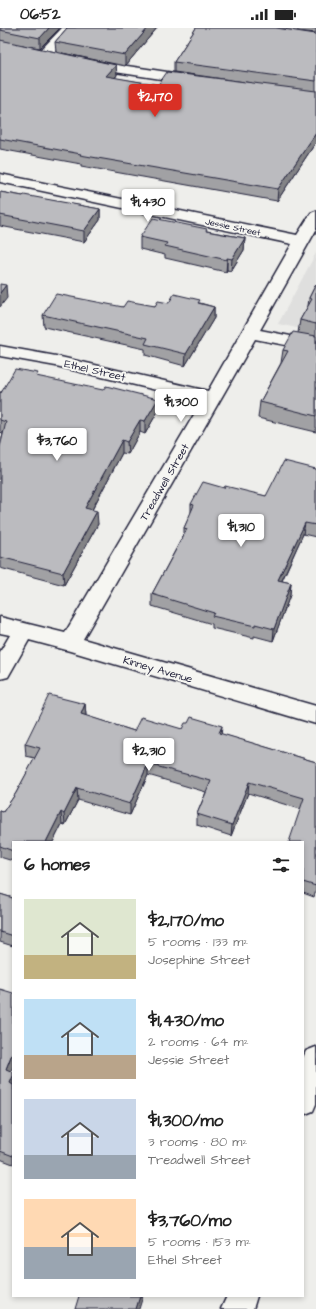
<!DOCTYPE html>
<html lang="en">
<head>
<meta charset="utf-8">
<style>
	body { margin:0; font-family:"Architects Daughter",sans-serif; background:#f2f2f2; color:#222; height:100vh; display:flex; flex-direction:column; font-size:15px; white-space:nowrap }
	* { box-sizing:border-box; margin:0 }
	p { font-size:13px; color:#767676 }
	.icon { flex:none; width:22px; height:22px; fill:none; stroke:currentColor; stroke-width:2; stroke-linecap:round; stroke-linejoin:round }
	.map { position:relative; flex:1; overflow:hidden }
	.drawer { position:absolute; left:12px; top:813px; width:292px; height:456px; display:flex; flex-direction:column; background:#fff; border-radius:0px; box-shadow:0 2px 6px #0003 }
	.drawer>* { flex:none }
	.price { position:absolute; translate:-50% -34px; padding:0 9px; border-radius:4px; background:#fff; color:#222; font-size:13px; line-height:26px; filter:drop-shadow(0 1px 2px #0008) }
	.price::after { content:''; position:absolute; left:50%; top:24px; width:12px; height:9px; margin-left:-6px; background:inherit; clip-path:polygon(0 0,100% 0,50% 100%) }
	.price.current { background:#d93025; color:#fff }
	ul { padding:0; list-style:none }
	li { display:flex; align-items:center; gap:12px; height:100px; padding:0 12px }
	li span { display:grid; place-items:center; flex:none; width:112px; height:80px; border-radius:0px; color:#555 }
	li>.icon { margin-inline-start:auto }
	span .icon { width:48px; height:48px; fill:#fffc; stroke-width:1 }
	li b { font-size:17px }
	h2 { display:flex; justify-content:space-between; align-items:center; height:48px; padding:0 12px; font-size:17px }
	.status { display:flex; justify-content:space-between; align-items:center; height:28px; padding:0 20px; background:#fff; direction:ltr }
	.status svg { height:11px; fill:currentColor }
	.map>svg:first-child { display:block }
</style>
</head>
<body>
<div class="status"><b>06:52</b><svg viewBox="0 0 49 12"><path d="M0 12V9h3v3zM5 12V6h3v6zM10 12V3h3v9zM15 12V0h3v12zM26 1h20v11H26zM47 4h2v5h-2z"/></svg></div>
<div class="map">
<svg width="316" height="1281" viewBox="0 0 316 1281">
	<rect width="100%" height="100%" fill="#eeeeeb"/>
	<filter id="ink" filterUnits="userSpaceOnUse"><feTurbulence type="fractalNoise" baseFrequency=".025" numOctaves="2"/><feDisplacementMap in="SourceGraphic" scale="8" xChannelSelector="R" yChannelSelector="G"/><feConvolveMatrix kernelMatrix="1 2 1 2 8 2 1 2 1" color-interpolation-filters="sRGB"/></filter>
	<g filter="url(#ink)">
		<path fill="#dfdfde" d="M 316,225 L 316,304 L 278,296 Z"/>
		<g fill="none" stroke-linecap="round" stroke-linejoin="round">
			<defs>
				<path id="minor" d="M 62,0 L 75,0 L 48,31 L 38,31 L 36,28 L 38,25 Z
					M 87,32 L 194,48 L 199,49 L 201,52 L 199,55 L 194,56 L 82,39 L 80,36 L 82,33 Z
					M 0,146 L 297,207 L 311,185 L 316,183 L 316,202 L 260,302 L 316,313 L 316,323 L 255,311 L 83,611 L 316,678 L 316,696 L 70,623 L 29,612 L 8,649 L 0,651 L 0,624 L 10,607 L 0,605 L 0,589 L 65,605 L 202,373 L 56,338 L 0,328 L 0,318 L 56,328 L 208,363 L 292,216 L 0,154 Z
					M 316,1019 L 316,1076 L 313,1083 L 303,1087 L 303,1030 L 306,1023 Z
					M 227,1268 L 257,1268 L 253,1281 L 221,1281 Z"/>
			</defs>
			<use href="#minor" stroke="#22223b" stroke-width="3"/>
			<use href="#minor" fill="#f6f6f2" fill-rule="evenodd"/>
		</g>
		<path fill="#a1a1a4" stroke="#22223b" d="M 0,0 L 60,0 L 40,20 L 22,17 L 56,24 L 55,14 L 67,0 L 157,0 L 125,38 L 62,25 L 116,37 L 117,47 L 115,50 L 158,57 L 252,55 L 174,44 L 174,34 L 196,0 L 316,0 L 316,5 L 297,3 L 316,6 L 316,114 L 277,173 L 81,138 L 81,136 L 0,121 Z
			M 0,164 L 23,168 L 100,181 L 100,192 L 84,214 L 0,198 Z
			M 207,203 L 245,210 L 244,222 L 231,243 L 227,242 L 226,244 L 165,230 L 165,227 L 140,221 L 140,209 Z
			M 316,256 L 316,404 L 258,390 L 260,374 L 281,335 L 283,322 L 298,305 L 300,292 L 308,278 L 309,270 Z
			M 169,275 L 200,275 L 214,279 L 214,290 L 185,338 L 145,327 L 145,321 L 44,299 L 43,287 L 123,279 L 155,278 Z
			M 38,349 L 158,383 L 145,406 L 140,404 L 128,426 L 122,425 L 92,482 L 98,496 L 64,557 L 0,540 L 0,419 L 3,405 L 0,404 L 0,364 Z
			M 316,441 L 316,509 L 303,506 L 282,553 L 291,555 L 290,567 L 273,613 L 254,608 L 254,610 L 212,600 L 212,596 L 152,578 L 152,566 L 184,506 L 184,500 L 191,485 L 191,476 L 224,460 L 266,468 Z
			M 85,676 L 86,688 L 134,703 L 182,701 L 221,706 L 316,734 L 316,862 L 314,869 L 303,865 L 303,814 L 300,781 L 248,765 L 231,808 L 197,797 L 197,786 L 206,764 L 148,747 L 130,787 L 78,772 L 65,797 L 62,796 L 53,814 L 13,814 L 13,833 L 0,829 L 0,783 L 3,784 L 16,765 L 35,730 L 26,728 L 25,716 Z
			M 0,866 L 13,870 L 13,918 L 0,914 Z
			M 0,961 L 11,1043 L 13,1044 L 13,1136 L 0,1131 Z"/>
		<path fill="#838386" stroke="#22223b" d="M 49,0 L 60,0 L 40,20 L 40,10 Z
			M 148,0 L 157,0 L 125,38 L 125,27 Z
			M 116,37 L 117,47 L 107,59 L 106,48 Z
			M 316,105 L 316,114 L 277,173 L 278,161 Z
			M 100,181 L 100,192 L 84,214 L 84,203 Z
			M 245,210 L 244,222 L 231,243 L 232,231 Z
			M 227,230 L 227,242 L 226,244 L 227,232 Z
			M 6,257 L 7,270 L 0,279 L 0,265 Z
			M 214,279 L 214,290 L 185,338 L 186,326 Z
			M 158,371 L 158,383 L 145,406 L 145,393 Z
			M 140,392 L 140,404 L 128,426 L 127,414 Z
			M 122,412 L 122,425 L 86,493 L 85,480 Z
			M 97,483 L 98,496 L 64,557 L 63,545 Z
			M 305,495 L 303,506 L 277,563 L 278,552 Z
			M 291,555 L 290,567 L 273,613 L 274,601 Z
			M 85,676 L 86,688 L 81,686 Z
			M 222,698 L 221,709 L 219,705 Z
			M 148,736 L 148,747 L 130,787 L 130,776 Z
			M 249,754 L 248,765 L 231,808 L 232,797 Z
			M 77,760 L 78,772 L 65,797 L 64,786 Z
			M 61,784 L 62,796 L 53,814 L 46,814 Z
			M 13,1023 L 13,1038 L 8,1051 L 6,1041 Z
			M 13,1048 L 13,1062 L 10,1055 Z
			M 140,1268 L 143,1268 L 139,1281 L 136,1281 Z"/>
		<path fill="#bbbbbf" stroke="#22223b" d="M 0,0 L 49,0 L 40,10 L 0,2 Z
			M 67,0 L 148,0 L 125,27 L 55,14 Z
			M 196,0 L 276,0 L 316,6 L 316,53 L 174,34 Z
			M 0,12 L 116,37 L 106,48 L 158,57 L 167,44 L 316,63 L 316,105 L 278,161 L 80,127 L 81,126 L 0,111 Z
			M 0,164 L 23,168 L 24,167 L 100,181 L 84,203 L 0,187 Z
			M 153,190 L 207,201 L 206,203 L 245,210 L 232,231 L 227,230 L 227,232 L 165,218 L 167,215 L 140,209 Z
			M 0,256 L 6,257 L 0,265 Z
			M 316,256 L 316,296 L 300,292 L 312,271 L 309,270 Z
			M 56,266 L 123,279 L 127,273 L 155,278 L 158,273 L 169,275 L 174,266 L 200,272 L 198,275 L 214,279 L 186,326 L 145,316 L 148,310 L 43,287 Z
			M 293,304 L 316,308 L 316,388 L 260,374 L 288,323 L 283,322 Z
			M 15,341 L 38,345 L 36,348 L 103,362 L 106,358 L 158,371 L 145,393 L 140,392 L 127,414 L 122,412 L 85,480 L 97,483 L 63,545 L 0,529 L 0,419 L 6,394 L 0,392 L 0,364 L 1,365 Z
			M 284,433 L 316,441 L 316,497 L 305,495 L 278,552 L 291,555 L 274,601 L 255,596 L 255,598 L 212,588 L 214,585 L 152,566 L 187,501 L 184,500 L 194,477 L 191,476 L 203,454 L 224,460 L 225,458 L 266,468 Z
			M 49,667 L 85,676 L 81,686 L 134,703 L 141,689 L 182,701 L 185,695 L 188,695 L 191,689 L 222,698 L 219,705 L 316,734 L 316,858 L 303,854 L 303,814 L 289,814 L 304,770 L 249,754 L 232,797 L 197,786 L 211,753 L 148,736 L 130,776 L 77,760 L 64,786 L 61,784 L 46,814 L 13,814 L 13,823 L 0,818 L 0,783 L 3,784 L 16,765 L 40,720 L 25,716 Z
			M 0,866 L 13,870 L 13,908 L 0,904 Z
			M 0,961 L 13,965 L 13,1023 L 6,1041 L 13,1044 L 13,1048 L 10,1055 L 13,1057 L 13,1128 L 0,1123 Z
			M 79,1268 L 140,1268 L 136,1281 L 75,1281 Z"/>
	</g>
	<g text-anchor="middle" stroke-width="4" stroke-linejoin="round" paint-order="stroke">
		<g font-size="9" fill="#22223b" stroke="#f6f6f2">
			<text transform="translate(233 199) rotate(12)" y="3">Jessie Street</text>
		</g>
		<g font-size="11" fill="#22223b" stroke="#f6f6f2">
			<text transform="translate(95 342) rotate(13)" y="4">Ethel Street</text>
			<text transform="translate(164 454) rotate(-60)" y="4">Treadwell Street</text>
			<text transform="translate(158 641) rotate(16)" y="4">Kinney Avenue</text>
		</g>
	</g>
</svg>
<b class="price current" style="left:155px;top:90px">$2,170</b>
<b class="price" style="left:148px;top:195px">$1,430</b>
<b class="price" style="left:181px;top:395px">$1,300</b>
<b class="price" style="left:57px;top:434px">$3,760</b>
<b class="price" style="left:241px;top:520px">$1,310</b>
<b class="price" style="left:149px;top:744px">$2,310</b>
<section class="drawer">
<h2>6 homes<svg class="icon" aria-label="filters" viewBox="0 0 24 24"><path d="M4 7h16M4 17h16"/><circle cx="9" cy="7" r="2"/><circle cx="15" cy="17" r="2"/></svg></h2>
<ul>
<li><span style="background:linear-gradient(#dfe7d0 70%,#c2b280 0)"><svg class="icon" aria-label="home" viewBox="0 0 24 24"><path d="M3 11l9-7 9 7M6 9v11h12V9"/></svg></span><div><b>$2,170/mo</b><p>5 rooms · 133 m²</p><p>Josephine Street</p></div></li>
<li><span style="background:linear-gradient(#bfe0f5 70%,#b9a48a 0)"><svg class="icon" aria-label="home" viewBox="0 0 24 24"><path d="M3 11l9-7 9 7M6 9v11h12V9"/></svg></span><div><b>$1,430/mo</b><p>2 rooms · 64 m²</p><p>Jessie Street</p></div></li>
<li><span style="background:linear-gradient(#c9d6e8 70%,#9aa5b1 0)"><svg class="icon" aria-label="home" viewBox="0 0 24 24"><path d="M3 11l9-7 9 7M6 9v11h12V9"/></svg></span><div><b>$1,300/mo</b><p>3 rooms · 80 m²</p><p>Treadwell Street</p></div></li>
<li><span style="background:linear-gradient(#ffd9b3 60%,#9aa5b1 0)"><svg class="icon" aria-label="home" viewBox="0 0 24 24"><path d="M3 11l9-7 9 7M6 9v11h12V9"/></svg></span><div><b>$3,760/mo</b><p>5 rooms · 153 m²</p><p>Ethel Street</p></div></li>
</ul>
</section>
</div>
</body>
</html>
